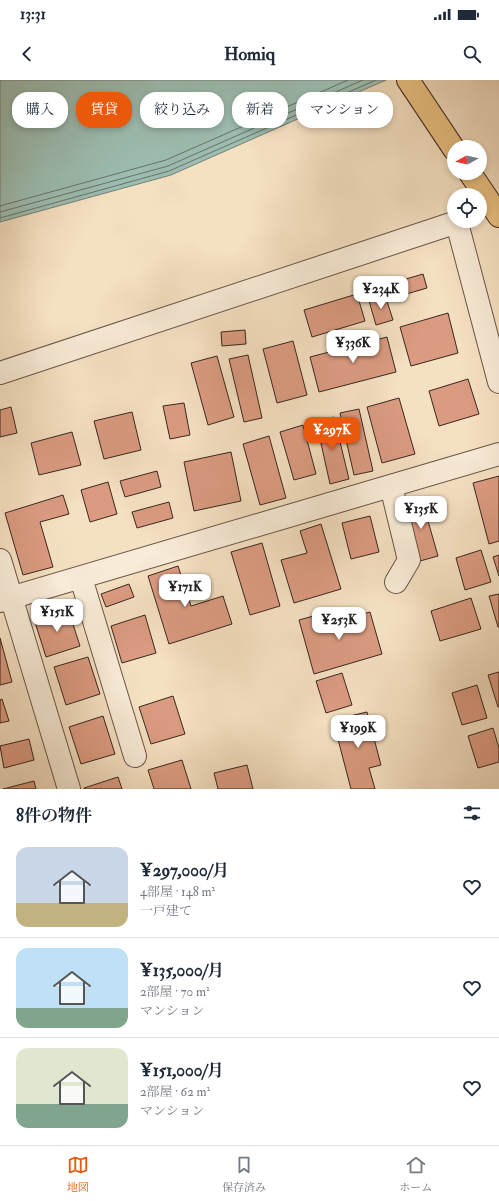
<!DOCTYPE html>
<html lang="ja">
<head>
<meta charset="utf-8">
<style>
	body { margin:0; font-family:"IM FELL Double Pica","Noto Serif JP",serif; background:#f6f6f7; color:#1f2937; height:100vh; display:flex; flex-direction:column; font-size:15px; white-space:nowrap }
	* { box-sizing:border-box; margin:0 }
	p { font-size:13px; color:#747a83 }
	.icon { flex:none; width:22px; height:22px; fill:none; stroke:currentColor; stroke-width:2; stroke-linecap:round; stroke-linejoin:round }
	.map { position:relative; height:709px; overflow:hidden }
	.drawer { display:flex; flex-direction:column; background:#fff; flex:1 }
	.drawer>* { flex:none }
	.banner { position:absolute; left:12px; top:12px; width:475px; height:36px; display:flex; gap:8px }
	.needle { width:26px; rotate:262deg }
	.tools { position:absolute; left:447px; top:60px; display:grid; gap:8px }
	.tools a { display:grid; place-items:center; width:40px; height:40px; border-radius:50%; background:#fff; box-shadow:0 2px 6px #0003; font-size:20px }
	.price { position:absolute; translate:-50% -34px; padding:0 9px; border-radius:8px; background:#fff; color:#222; font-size:13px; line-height:26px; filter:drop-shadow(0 1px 2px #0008) }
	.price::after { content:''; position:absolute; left:50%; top:24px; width:12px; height:9px; margin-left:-6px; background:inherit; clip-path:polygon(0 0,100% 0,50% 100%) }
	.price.current { background:#ea580c; color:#fff }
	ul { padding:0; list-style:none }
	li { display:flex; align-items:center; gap:12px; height:100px; padding:0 16px }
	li+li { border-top:1px solid #e0e1e3 }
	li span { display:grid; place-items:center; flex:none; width:112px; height:80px; border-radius:12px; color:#555 }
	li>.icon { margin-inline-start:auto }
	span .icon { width:48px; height:48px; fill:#fffc; stroke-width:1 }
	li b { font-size:17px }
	h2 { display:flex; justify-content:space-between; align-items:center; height:48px; padding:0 16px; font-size:17px }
	.chip { padding:0 14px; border-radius:16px; background:#fff; box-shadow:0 2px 6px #0003; font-size:14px; line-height:36px }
	.chip.current { background:#ea580c; color:#fff }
	.status { display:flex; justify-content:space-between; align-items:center; height:28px; padding:0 20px; background:#fff; direction:ltr }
	.status svg { height:11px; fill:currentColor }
	header { display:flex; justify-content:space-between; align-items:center; height:52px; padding:0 16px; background:#fff; font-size:18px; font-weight:800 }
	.tabs { display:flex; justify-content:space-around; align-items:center; height:56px; border-top:1px solid #e0e1e3; background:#fff; font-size:11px; color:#747a83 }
	.tabs a { display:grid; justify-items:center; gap:2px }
	.tabs .current { color:#ea580c }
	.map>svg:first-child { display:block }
</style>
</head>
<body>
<div class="status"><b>13:31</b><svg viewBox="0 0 49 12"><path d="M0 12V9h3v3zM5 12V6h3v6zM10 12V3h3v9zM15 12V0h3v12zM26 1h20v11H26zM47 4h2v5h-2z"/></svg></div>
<header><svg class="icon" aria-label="back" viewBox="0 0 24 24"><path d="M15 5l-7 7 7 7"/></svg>Homiq<svg class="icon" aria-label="search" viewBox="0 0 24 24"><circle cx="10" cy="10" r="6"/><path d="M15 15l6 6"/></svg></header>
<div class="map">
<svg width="499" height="709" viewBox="0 0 499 709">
	<rect width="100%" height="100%" fill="#f5e0c2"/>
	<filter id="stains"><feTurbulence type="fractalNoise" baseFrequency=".005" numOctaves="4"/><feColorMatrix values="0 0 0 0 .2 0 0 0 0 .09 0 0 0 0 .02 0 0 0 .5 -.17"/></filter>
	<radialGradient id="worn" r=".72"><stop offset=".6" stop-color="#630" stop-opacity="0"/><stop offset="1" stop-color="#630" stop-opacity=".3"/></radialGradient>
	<path fill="#9cbdb1" stroke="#748176" d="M 0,0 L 386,0 L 171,95 L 0,142 Z"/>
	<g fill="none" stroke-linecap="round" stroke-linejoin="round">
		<path stroke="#6a7268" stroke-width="1" d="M 0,126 L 166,80 L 348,0
			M 0,132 L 168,86 L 363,0
			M 0,138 L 169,91 L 376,0"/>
	</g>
	<path fill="#db9b81" stroke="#38271e" d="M 423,194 L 427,208 L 403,215 L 399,201 Z
		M 357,214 L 365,241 L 312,257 L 304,230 Z
		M 385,215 L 393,240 L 376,245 L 369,221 Z
		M 448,233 L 458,273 L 411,286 L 400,247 Z
		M 245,250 L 246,264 L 222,266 L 221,252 Z
		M 387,257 L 396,292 L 319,312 L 310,277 Z
		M 293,261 L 307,315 L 277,323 L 263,269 Z
		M 248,275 L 262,338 L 244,342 L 229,279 Z
		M 217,276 L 234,337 L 208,345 L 191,283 Z
		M 468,299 L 479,334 L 439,346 L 429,311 Z
		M 399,318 L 415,374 L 382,383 L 367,327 Z
		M 184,323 L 190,355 L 170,359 L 163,326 Z
		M 11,327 L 17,353 L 0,357 L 0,330 Z
		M 359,329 L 373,391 L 354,395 L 340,333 Z
		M 132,332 L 141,370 L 104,379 L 94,341 Z
		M 334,337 L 349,399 L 330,404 L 316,341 Z
		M 303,345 L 316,394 L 294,400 L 280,352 Z
		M 72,352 L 81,385 L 39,395 L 31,363 Z
		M 269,356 L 286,418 L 260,425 L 243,364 Z
		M 231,372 L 241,421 L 194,431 L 184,382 Z
		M 157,391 L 161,407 L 125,417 L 120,401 Z
		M 499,396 L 499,461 L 489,464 L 473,403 Z
		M 108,402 L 117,434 L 90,442 L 81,410 Z
		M 63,415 L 69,434 L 40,442 L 53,487 L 23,495 L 5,433 Z
		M 422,420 L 438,476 L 420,481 L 404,425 Z
		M 169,422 L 173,438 L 137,448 L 132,432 Z
		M 370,436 L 379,472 L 351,479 L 342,443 Z
		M 321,444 L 341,509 L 294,523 L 281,480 L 307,473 L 300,451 Z
		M 262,463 L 280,526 L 250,535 L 231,472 Z
		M 481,470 L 491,502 L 465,510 L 456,478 Z
		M 499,475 L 499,496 L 493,477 Z
		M 178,486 L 191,526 L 223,516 L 232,544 L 169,564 L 148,496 Z
		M 129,504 L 134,517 L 106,527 L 101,514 Z
		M 499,514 L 499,547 L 498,547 L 489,516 Z
		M 471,518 L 481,549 L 440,561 L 431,531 Z
		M 68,529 L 80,566 L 46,577 L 34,539 Z
		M 328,532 L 332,543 L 370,532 L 382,574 L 314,594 L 299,540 Z
		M 145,535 L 156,573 L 122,583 L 111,546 Z
		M 0,558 L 12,602 L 0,605 Z
		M 88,577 L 100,614 L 66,625 L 54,587 Z
		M 499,592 L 499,627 L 498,627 L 488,595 Z
		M 342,593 L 352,625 L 326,633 L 316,601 Z
		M 477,605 L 487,638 L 462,645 L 452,613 Z
		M 173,616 L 185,654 L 151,664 L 139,627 Z
		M 2,619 L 9,641 L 0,643 L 0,620 Z
		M 367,632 L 381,685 L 369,688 L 375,709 L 351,709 L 333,640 Z
		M 103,636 L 115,674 L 81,684 L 69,647 Z
		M 493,648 L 499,668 L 499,682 L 478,688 L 468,656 Z
		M 29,659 L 34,680 L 4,688 L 0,666 Z
		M 182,680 L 191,709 L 154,709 L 148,690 Z
		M 247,685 L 253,709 L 218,709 L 214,693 Z
		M 118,697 L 122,709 L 84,709 L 84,708 Z
		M 34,701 L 36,709 L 3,709 Z"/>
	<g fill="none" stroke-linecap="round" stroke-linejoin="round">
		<defs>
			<path id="minor" d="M 457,143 L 499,302
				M 0,293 L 460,141
				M 391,406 L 409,480 L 396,502
				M 0,480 L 69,709
				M 81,498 L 135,676
				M 0,521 L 499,374"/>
			<path id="highway" d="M 408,0 L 454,69
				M 470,93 L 499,136"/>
		</defs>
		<use href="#minor" stroke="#675547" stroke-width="24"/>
		<use href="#highway" stroke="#38271e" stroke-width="24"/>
		<use href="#minor" stroke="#f8ebd7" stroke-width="22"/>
		<use href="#highway" stroke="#eac081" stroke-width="22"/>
	</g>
	<rect width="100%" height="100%" filter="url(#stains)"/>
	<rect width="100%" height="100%" fill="url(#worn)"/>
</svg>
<div class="tools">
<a><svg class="needle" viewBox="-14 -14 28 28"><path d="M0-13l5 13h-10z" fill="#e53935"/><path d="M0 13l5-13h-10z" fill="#747a83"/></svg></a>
<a><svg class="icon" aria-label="locate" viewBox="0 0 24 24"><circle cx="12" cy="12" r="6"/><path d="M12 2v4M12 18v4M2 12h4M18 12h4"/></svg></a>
</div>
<b class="price" style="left:381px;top:230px">¥234K</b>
<b class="price" style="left:353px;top:284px">¥336K</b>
<b class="price current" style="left:332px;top:371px">¥297K</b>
<b class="price" style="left:421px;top:450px">¥135K</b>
<b class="price" style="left:185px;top:528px">¥171K</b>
<b class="price" style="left:57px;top:553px">¥151K</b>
<b class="price" style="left:339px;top:561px">¥253K</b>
<b class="price" style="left:358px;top:669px">¥199K</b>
<div class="banner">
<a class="chip">購入</a>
<a class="chip current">賃貸</a>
<a class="chip">絞り込み</a>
<a class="chip">新着</a>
<a class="chip">マンション</a>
</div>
</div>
<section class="drawer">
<h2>8件の物件<svg class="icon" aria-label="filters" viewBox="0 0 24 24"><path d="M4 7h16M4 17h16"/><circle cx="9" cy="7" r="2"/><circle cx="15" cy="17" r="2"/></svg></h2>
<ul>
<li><span style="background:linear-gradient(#c9d6e8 70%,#c2b280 0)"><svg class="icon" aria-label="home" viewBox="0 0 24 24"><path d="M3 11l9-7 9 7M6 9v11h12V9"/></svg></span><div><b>¥297,000/月</b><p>4部屋 · 148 m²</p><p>一戸建て</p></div><svg class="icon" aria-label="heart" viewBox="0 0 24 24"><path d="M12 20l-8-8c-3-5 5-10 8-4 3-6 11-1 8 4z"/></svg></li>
<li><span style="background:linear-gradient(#bfe0f5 75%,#7fa58c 0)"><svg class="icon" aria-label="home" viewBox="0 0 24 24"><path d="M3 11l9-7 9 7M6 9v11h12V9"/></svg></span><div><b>¥135,000/月</b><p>2部屋 · 70 m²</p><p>マンション</p></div><svg class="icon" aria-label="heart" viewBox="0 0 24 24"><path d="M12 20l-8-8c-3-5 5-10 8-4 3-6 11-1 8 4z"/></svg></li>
<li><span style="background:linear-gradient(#dfe7d0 70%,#7fa58c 0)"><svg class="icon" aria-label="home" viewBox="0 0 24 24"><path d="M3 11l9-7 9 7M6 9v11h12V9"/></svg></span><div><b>¥151,000/月</b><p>2部屋 · 62 m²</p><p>マンション</p></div><svg class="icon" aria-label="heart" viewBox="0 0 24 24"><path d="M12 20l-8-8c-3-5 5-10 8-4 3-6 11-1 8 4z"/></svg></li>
</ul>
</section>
<nav class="tabs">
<a class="current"><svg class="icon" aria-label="map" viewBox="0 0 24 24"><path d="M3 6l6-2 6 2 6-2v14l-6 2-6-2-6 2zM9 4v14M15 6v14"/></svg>地図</a>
<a><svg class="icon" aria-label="saved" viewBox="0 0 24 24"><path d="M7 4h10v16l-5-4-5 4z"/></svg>保存済み</a>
<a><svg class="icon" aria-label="home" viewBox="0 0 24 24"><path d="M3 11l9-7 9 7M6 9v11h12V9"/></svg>ホーム</a>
</nav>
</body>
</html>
